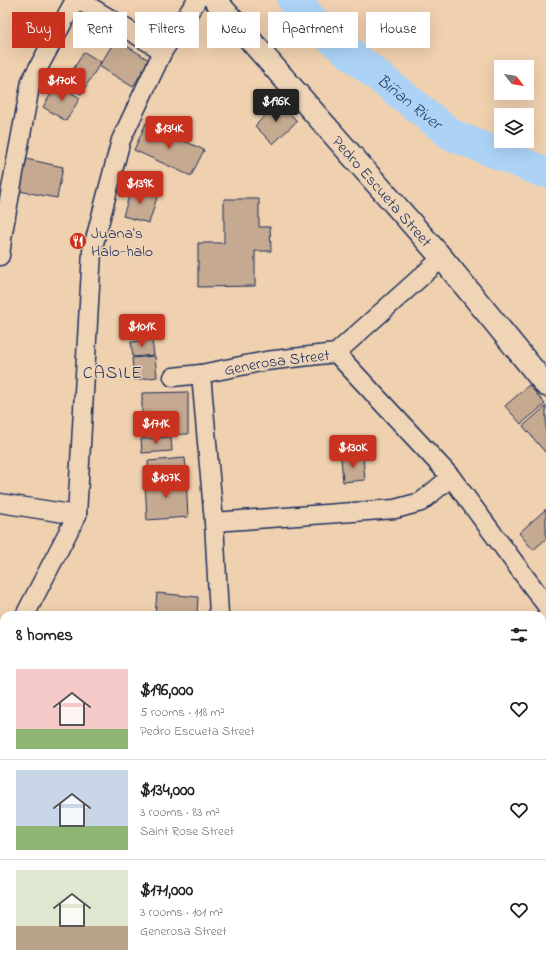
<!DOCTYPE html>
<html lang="en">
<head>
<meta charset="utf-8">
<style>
	body { margin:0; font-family:"Indie Flower",sans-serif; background:#f2f2f2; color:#202124; height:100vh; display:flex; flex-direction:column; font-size:15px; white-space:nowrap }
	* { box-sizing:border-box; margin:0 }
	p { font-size:13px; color:#757577 }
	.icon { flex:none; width:22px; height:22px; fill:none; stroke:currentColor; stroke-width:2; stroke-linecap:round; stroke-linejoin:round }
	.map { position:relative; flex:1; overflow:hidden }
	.sheet { position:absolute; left:0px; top:611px; width:546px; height:356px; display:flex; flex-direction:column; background:#fff; border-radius:12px 12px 0 0; box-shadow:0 4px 16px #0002 }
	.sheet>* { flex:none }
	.banner { position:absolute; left:12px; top:12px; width:522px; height:36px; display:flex; gap:8px }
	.needle { width:26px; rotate:121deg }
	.buttons { position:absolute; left:494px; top:60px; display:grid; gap:8px }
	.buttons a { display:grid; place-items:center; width:40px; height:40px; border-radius:0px; background:#fff; box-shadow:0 4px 16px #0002; font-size:20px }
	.price { position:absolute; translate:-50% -34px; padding:0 9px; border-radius:4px; background:#c8321e; color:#fff; font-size:13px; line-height:26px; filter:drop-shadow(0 1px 2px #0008) }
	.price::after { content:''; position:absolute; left:50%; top:24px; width:12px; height:9px; margin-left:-6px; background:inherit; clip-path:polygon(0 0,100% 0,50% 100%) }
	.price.on { background:#222; color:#fff }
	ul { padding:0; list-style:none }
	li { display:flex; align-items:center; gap:12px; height:100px; padding:0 16px }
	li+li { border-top:1px solid #e0e0e0 }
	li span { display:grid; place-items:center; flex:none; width:112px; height:80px; border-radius:0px; color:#555 }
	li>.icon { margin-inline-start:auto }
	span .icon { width:48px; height:48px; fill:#fffc; stroke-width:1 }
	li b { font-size:17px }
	h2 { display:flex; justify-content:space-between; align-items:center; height:48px; padding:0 16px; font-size:17px }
	.tag { padding:0 14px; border-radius:0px; background:#fff; box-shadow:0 4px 16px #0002; font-size:14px; line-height:36px }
	.tag.on { background:#c8321e; color:#fff }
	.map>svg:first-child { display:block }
</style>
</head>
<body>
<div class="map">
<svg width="546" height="967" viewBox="0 0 546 967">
	<rect width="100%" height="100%" fill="#efd0af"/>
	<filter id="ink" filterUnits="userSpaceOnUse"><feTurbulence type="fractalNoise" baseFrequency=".025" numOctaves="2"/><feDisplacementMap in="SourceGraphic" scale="8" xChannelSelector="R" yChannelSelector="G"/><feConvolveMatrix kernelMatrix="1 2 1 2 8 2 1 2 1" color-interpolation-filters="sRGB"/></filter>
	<g filter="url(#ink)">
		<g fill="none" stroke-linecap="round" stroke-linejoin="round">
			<path stroke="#acd3f6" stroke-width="32" id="s1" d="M 293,0 L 328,36 L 452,135 L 541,171 L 546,172"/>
		</g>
		<path fill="#c5a991" stroke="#1b2f5e" d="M 116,39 L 149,60 L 133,87 L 99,66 Z
			M 84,52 L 101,62 L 81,94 L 64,84 Z
			M 57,84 L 80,98 L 66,121 L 43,107 Z
			M 278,102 L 297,121 L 273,144 L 255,126 Z
			M 146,123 L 204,150 L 191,176 L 134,150 Z
			M 26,159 L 63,167 L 57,198 L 19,191 Z
			M 132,186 L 158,194 L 149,223 L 123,216 Z
			M 224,199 L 259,199 L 259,227 L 270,227 L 271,251 L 255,251 L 255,286 L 198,287 L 198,243 L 224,243 Z
			M 152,340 L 154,355 L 133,357 L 131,342 Z
			M 155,356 L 157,377 L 134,380 L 132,358 Z
			M 529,385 L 545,404 L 521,424 L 505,406 Z
			M 188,392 L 188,434 L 142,435 L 142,393 Z
			M 546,406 L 546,451 L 545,452 L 523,426 Z
			M 171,437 L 172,451 L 142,453 L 141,439 Z
			M 363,456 L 365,480 L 343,482 L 341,458 Z
			M 185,458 L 187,476 L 149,479 L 148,461 Z
			M 186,478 L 188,517 L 147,520 L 145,481 Z
			M 546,509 L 546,539 L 533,550 L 519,533 Z
			M 157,593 L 198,597 L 197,614 L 185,613 L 185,615 L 155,615 Z
			M 4,860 L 4,898 L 0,898 L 0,884 Z"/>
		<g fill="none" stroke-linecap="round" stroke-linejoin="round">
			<defs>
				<g id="street">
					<path d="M 79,0 L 163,51"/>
					<path d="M 0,256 L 3,232 L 31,81 L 75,0"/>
					<path d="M 336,353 L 451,477 L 546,605"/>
					<path d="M 201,374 L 214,522 L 219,615"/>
					<path id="s2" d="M 173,377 L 201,374 L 266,361 L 336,353 L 442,258"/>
					<path d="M 0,503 L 77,515"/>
					<path d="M 214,522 L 395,509 L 421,502 L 451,477"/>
					<path d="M 25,615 L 77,515 L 92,251 L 121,140 L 163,51 L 197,0"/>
					<path d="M 542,620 L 546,619"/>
					<path d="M 0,663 L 4,655"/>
					<path d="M 542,753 L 546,752"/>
					<path d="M 542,891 L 546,890"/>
					<path d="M 0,920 L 4,921"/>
					<path d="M 175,967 L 176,963"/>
				</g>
				<g id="secondary">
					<path id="s3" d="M 215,0 L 442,258 L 546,385"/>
				</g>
			</defs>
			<use href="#street" stroke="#1b2f5e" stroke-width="21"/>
			<use href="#secondary" stroke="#1b2f5e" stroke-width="25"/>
			<use href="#street" stroke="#efd4b6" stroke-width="18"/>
			<use href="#secondary" stroke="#efd4b6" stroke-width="22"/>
		</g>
	</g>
	<defs>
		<symbol id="restaurant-disc" viewBox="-11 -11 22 22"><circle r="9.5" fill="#c8321e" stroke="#efd4b6"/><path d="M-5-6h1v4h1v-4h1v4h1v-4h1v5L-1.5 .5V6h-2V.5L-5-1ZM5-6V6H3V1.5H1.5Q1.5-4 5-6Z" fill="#fff"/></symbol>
	</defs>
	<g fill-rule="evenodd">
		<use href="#restaurant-disc" x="68" y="231" width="20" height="20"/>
	</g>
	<g text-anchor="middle" stroke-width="3" stroke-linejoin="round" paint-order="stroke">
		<g font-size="16" fill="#1b2f5e" stroke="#efd4b6">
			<text dy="6" stroke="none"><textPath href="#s3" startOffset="254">Pedro Escueta Street</textPath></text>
			<text dy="6" stroke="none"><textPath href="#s2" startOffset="105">Generosa Street</textPath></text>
		</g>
		<g font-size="16" fill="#1b2f5e" stroke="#efd4b6" text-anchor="start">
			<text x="91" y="238">Juana's<tspan x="91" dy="18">Halo-halo</tspan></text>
		</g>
		<g font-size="17" font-style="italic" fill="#2a3f6d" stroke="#efd4b6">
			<text dy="6" stroke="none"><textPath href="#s1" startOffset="155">Biñan River</textPath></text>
		</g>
		<g font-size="18" letter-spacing="1" fill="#1b2f5e" stroke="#efd4b6">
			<text x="113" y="378">CASILE</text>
		</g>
	</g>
</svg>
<div class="buttons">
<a><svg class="needle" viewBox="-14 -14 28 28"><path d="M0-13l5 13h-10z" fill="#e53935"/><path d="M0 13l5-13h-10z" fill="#757577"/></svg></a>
<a><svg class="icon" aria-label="layers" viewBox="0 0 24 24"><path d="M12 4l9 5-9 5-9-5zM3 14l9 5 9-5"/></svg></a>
</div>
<b class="price" style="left:62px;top:102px">$170K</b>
<b class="price on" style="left:276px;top:123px">$196K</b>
<b class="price" style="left:169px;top:150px">$134K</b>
<b class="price" style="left:140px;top:205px">$139K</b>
<b class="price" style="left:142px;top:348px">$101K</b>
<b class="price" style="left:156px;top:445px">$171K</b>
<b class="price" style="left:353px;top:469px">$130K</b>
<b class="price" style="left:166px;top:499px">$107K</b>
<div class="banner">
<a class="tag on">Buy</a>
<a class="tag">Rent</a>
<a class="tag">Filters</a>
<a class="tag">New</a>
<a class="tag">Apartment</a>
<a class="tag">House</a>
</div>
<section class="sheet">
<h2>8 homes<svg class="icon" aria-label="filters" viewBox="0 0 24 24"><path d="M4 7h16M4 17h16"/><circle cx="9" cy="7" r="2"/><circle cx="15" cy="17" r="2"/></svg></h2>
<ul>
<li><span style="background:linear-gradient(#f6c9c9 75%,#8fb573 0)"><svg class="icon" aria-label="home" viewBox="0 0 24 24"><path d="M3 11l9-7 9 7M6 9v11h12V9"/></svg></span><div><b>$196,000</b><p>5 rooms · 118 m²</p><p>Pedro Escueta Street</p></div><svg class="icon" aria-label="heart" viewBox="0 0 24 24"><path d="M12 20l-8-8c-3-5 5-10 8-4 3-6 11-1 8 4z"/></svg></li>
<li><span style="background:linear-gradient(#c9d6e8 70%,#8fb573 0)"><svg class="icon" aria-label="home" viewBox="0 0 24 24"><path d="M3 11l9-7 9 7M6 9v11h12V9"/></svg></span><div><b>$134,000</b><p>3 rooms · 83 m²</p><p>Saint Rose Street</p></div><svg class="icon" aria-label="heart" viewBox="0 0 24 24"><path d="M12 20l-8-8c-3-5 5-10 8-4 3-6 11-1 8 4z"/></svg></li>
<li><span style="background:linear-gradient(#dfe7d0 70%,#b9a48a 0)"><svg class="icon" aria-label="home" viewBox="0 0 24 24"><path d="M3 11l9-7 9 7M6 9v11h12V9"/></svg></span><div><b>$171,000</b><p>3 rooms · 101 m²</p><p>Generosa Street</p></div><svg class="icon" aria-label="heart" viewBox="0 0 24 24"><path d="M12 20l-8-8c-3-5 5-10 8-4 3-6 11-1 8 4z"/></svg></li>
</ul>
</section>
</div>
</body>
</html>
